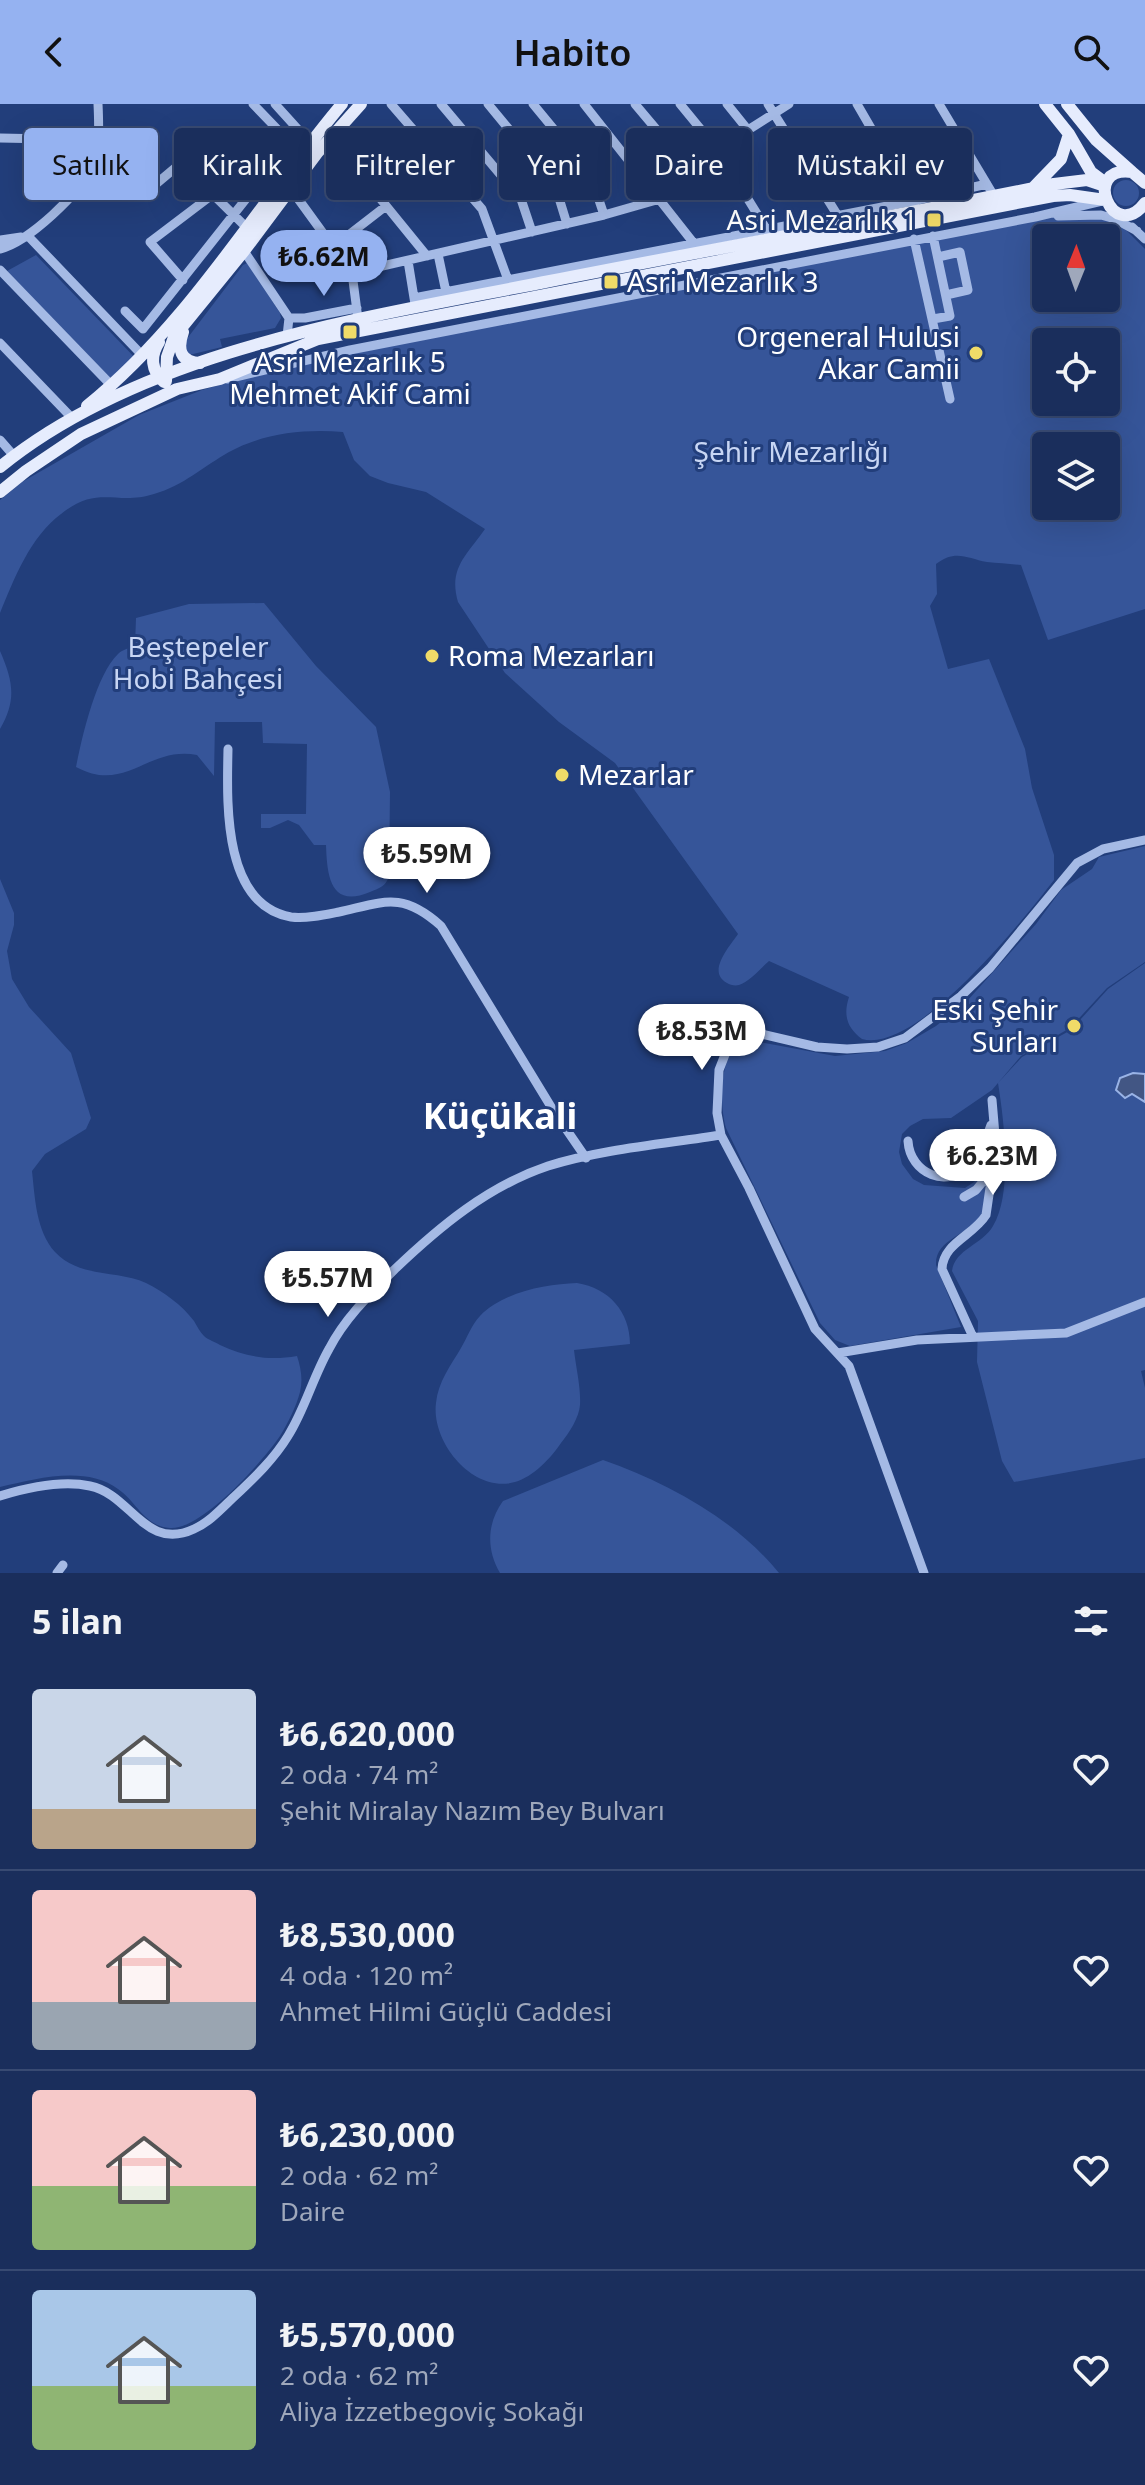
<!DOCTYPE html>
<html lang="tr">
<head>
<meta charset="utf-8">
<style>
	body { margin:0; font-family:"Noto Sans",sans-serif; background:#233662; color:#f1f3f6; height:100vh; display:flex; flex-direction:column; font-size:30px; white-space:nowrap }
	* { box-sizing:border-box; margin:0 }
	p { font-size:26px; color:#9fa8bb }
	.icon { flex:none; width:44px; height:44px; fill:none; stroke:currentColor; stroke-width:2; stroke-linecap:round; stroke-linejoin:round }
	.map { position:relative; height:1469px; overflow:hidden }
	.drawer { display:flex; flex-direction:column; background:#1a2e5c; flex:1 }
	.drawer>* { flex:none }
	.top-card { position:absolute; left:24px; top:24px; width:1098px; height:72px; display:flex; gap:16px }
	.needle { width:52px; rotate:1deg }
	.buttons { position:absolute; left:1032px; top:120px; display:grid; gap:16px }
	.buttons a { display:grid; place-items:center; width:88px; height:88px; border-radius:8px; background:#1a2e5c; box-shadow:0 8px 32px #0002,0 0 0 2px #384a72; font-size:40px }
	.price { position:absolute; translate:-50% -68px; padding:0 18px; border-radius:28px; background:#fff; color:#222; font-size:26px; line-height:52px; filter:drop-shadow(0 2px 4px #0008) }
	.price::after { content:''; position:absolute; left:50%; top:48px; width:24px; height:18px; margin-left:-12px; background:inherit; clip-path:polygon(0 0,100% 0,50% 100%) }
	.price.on { background:#95b2f1; color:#111 }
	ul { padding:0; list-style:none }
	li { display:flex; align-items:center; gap:24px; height:200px; padding:0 32px }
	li+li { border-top:2px solid #384a72 }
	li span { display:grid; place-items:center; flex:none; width:224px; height:160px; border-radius:8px; color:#555 }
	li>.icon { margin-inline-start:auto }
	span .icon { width:96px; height:96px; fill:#fffc; stroke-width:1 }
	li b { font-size:34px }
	h2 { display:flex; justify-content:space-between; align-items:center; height:96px; padding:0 32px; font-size:34px }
	.pill { padding:0 28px; border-radius:8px; background:#1a2e5c; box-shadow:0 8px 32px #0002,0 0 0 2px #384a72; font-size:28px; line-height:72px }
	.pill.on { background:#95b2f1; color:#111 }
	header { display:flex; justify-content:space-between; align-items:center; height:104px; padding:0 32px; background:#95b2f1; color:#111; font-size:36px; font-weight:600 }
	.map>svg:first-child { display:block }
</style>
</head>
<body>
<header><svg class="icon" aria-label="back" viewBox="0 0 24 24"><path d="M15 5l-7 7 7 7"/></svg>Habito<svg class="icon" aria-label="search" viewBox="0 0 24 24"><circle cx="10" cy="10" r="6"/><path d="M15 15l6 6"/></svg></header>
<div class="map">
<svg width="1145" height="1469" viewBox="0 0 1145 1469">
	<rect width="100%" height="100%" fill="#223e7b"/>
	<path fill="#365599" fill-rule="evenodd" d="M1113 89a13 13 0 1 1 26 0a13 13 0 1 1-26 0Z
		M 1088,108 L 1123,123 L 1145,145 L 1145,505 L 1048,536 L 1021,461 C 1009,460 998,459 987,458 C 967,454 955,445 936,460 L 937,490 L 930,502 L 948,565 L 989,555 L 1025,645 L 1032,684 L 1054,751 L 1054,776 C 1023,816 917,950 862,935 C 847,924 843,911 849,893 L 769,857 C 761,864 749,878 739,881 C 735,882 730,881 727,879 C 706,868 730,842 738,830 L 615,659 L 559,618 L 505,569 L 458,498 C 448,464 467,451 485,425 L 426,388 L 388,379 L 370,372 L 354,356 L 343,328 C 304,325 264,329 229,348 C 204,362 183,382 154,390 C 116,402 98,380 61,410 C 30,433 14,475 0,509 L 0,396 L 22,378 L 139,311 L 202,286 L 281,263 L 983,123 ZM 1046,134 L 1106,134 L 1106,194 L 1046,194 ZM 1046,238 L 1106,238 L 1106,298 L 1046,298 ZM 1046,342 L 1106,342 L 1106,402 L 1046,402 Z
		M 36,151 L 140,259 L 117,281 L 7,167 Z
		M 247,159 L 280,209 L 281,214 L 275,224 L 220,235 L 222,243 L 189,251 L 185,248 L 186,236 L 243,161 Z
		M 264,499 L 316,562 L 376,623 L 390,688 L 389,772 C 386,782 380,784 370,788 C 330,805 327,771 326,741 L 314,741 L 299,721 L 288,716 L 270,724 L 261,724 L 261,710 L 306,710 L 307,640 L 263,639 L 262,618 L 215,618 L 214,672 L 197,651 C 147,642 126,690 76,663 C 82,633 96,571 118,550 C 122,546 129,544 135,542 L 136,514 L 189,500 Z
		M 0,547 C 13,577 17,596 0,625 Z
		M 1145,742 L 1145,858 L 1107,884 L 1070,924 L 1021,952 L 992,986 L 951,1014 L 923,1015 L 910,1022 L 902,1030 L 899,1048 L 902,1060 L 913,1075 L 924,1081 L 965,1084 L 974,1078 L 984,1067 C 985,1080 989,1099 981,1111 C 969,1132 935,1134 936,1161 L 961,1223 L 850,1242 L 835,1236 L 820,1219 L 726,1024 C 719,999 718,944 748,936 L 835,952 L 885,947 L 907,939 L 936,922 L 968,896 L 1036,820 L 1061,786 L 1092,765 L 1099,753 Z
		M 0,775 L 14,809 L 14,821 L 7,847 L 12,875 L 29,903 L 71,949 L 91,1014 L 86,1025 L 45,1050 L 32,1067 C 35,1094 36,1127 55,1148 C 79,1174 118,1166 146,1179 C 164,1188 182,1201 194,1217 C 197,1222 200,1228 204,1232 C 208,1236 216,1238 220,1241 C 246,1253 269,1257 297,1252 C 301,1264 303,1276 300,1288 C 296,1303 288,1319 280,1332 C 263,1357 202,1426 170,1424 C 144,1422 137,1398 118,1385 C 85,1361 36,1375 0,1383 Z
		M 1145,859 L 1145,1266 L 1141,1267 L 1145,1284 L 1145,1354 L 1014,1378 L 1002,1357 L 977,1258 L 978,1217 L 952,1167 C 955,1145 982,1141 993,1122 C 1013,1089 1004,1016 998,979 L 1022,953 L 1071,926 L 1108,885 Z
		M 577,1179 C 609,1184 630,1208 630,1240 L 574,1246 C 576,1264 581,1284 580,1301 C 579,1314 569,1329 561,1339 C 551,1354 533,1373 515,1378 C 473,1390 431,1338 436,1299 C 438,1278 451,1261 461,1244 C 467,1234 472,1220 480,1212 C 503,1188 546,1180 577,1179 Z
		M 603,1356 C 668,1379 735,1415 779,1469 L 500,1469 C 486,1445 487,1419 503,1397 Z"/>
	<path fill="#425684" stroke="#99b3e6" stroke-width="2" d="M 1133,969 L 1145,970 L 1145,998 L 1132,990 L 1125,994 L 1116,986 L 1120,974 Z"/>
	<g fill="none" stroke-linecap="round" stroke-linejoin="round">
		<path stroke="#a5bae5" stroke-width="9" d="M 253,0 L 306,55
			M 275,0 L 313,42
			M 391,0 L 482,105 L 508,176
			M 441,0 L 521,95 L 532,128
			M 488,0 L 555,81 L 567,120
			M 533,0 L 590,69 L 604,111
			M 584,0 L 696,142
			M 635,0 L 688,63
			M 680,0 L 717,45 L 767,126
			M 727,0 L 748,26
			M 768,0 L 838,112
			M 857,0 L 915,100
			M 939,0 L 994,92
			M 0,34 L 98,36
			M 331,34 L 427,152
			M 209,49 L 250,91
			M 181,59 L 246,123
			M 224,65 L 255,33
			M 83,79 L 156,80 L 181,59 L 275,24
			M 291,85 L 352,169 L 358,215
			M 653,86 L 789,0
			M 1058,112 L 1101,111 L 1115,115 L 1137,127
			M 1132,123 L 1145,135
			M 28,132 L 141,250
			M 914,135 L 950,295
			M 0,136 L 21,133
			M 333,143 L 386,102
			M 0,145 C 27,139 82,88 92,62 C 100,42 99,21 98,0
			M 244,147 L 289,214 L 287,232
			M 438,150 L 446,188
			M 938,153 L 960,148 L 968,186 L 946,191
			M 408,157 L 415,200
			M 0,166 L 112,282
			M 352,169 L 604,111 L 660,95
			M 183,176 L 150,138 L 212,91
			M 414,194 L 913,97 L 987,80
			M 125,207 L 143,225 L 284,47
			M 289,214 L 305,214 L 357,204
			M 933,215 L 950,212 L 933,132
			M 0,239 L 72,314
			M 227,275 L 350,246 L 1035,113 L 1102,97
			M 0,336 L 14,352
			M 228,645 C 227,697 222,801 291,813 C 306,815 324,811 339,808 C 384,798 402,787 441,822 L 553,1006 L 586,1054
			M 908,1037 C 910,1070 948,1086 971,1060 C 981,1048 986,1035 991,1021
			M 964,1093 L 976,1086 L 990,1069
			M 973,1233 L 942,1165 C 943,1139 973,1132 986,1111 L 996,1043 L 992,996
			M 838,1249 L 917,1236 L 1066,1229 L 1145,1198
			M 0,1392 C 26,1384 62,1376 90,1382 C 131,1390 145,1448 194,1425 C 210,1418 223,1403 236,1391 C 255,1373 274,1355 288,1332 C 305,1305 313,1273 329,1245 C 345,1214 370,1190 394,1166 C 439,1123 488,1082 548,1062 C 603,1045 664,1040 721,1031
			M 57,1469 L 63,1461
			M 924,1469 L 849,1262 L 815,1225 L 749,1084 L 721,1031 L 717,1009 L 719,966 L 730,938 L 745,929 L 761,930 L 817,943 L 847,945 L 878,943 L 905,934 L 961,892 L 990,864 L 1077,759 L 1103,745 L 1145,736"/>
		<path stroke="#e6ecfd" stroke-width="12" d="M 1045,0 L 1069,30 L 1091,68 L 1103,77
			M 1067,0 L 1096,36 L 1132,68
			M 1145,79 L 1132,68 C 1080,61 1113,141 1145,99
			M 1034,83 L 1061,55 L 1069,30
			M 183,228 C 177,245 180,258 200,259
			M 159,238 C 150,252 151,267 164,278
			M 166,277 L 167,253 L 174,233 L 244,147 L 318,48 L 361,0
			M 87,302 C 190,219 258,100 342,0
			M 0,363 C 146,244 370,213 550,177 C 718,144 887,114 1054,80 L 1087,76 L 1105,82
			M 0,388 L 26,367 L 81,330 L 177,285 L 220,275 L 318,235 L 1053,92 L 1070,91 L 1105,96"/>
	</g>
	<g fill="#f0db68" stroke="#223e7b" stroke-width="3">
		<rect x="926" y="108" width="16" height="16" rx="4"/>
		<rect x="603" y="170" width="16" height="16" rx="4"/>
		<rect x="342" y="220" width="16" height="16" rx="4"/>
		<circle cx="976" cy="249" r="8"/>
		<circle cx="432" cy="552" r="8"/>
		<circle cx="562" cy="671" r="8"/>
		<circle cx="1074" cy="922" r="8"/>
	</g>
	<g text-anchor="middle" stroke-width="6" stroke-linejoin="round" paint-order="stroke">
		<g font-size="28" fill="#fff" stroke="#223e7b" text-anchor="end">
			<text x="918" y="126">Asri Mezarlık 1</text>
			<text x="627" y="188" text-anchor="start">Asri Mezarlık 3</text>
			<text x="960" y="243">Orgeneral Hulusi<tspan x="960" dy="32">Akar Camii</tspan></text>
			<text x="350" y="268" text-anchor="middle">Asri Mezarlık 5<tspan x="350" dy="32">Mehmet Akif Cami</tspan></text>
			<text x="448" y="562" text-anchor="start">Roma Mezarları</text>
			<text x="578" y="681" text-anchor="start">Mezarlar</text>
			<text x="1058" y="916">Eski Şehir<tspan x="1058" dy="32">Surları</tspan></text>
		</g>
		<g font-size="28" fill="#c8d6f4" stroke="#223e7b">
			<text x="791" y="358">Şehir Mezarlığı</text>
			<text x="198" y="553">Beştepeler<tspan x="198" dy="32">Hobi Bahçesi</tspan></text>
		</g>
		<g font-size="36" font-weight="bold" fill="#fff" stroke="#223e7b">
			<text x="500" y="1025">Küçükali</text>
		</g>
	</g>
</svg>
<div class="buttons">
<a><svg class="needle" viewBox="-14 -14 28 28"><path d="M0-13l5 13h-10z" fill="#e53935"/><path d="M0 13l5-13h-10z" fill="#9fa8bb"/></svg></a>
<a><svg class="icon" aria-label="locate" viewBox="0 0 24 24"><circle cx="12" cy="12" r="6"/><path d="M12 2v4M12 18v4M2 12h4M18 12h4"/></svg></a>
<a><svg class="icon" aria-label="layers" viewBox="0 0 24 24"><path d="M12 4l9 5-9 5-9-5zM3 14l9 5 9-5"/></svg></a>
</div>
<b class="price on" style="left:324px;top:194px">₺6.62M</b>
<b class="price" style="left:427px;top:791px">₺5.59M</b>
<b class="price" style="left:702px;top:968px">₺8.53M</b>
<b class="price" style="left:993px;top:1093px">₺6.23M</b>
<b class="price" style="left:328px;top:1215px">₺5.57M</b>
<div class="top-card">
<a class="pill on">Satılık</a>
<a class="pill">Kiralık</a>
<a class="pill">Filtreler</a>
<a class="pill">Yeni</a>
<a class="pill">Daire</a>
<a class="pill">Müstakil ev</a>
</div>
</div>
<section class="drawer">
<h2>5 ilan<svg class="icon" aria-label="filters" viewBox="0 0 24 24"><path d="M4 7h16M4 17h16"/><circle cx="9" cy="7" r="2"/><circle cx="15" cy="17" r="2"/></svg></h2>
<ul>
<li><span style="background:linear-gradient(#c9d6e8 75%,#b9a48a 0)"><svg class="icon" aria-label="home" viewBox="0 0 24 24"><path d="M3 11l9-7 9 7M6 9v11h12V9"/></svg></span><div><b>₺6,620,000</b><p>2 oda · 74 m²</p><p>Şehit Miralay Nazım Bey Bulvarı</p></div><svg class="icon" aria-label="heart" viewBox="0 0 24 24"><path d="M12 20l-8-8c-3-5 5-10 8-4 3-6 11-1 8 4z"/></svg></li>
<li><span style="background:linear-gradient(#f6c9c9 70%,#9aa5b1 0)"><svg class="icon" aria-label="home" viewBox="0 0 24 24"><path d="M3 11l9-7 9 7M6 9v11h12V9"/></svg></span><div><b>₺8,530,000</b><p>4 oda · 120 m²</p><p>Ahmet Hilmi Güçlü Caddesi</p></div><svg class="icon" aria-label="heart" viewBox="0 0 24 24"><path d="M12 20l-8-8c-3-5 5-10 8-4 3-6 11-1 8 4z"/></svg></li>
<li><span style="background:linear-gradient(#f6c9c9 60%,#8fb573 0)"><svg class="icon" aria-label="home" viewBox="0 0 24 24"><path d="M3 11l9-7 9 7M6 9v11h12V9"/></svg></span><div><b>₺6,230,000</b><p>2 oda · 62 m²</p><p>Daire</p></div><svg class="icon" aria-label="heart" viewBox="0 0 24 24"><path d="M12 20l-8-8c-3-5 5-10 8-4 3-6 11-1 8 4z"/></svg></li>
<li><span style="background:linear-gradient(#a9c7e8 60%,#8fb573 0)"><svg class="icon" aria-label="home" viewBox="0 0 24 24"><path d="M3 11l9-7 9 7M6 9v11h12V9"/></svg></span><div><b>₺5,570,000</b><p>2 oda · 62 m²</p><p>Aliya İzzetbegoviç Sokağı</p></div><svg class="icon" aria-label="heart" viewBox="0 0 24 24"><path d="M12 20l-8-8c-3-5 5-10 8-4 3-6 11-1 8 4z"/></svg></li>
</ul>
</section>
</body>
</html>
